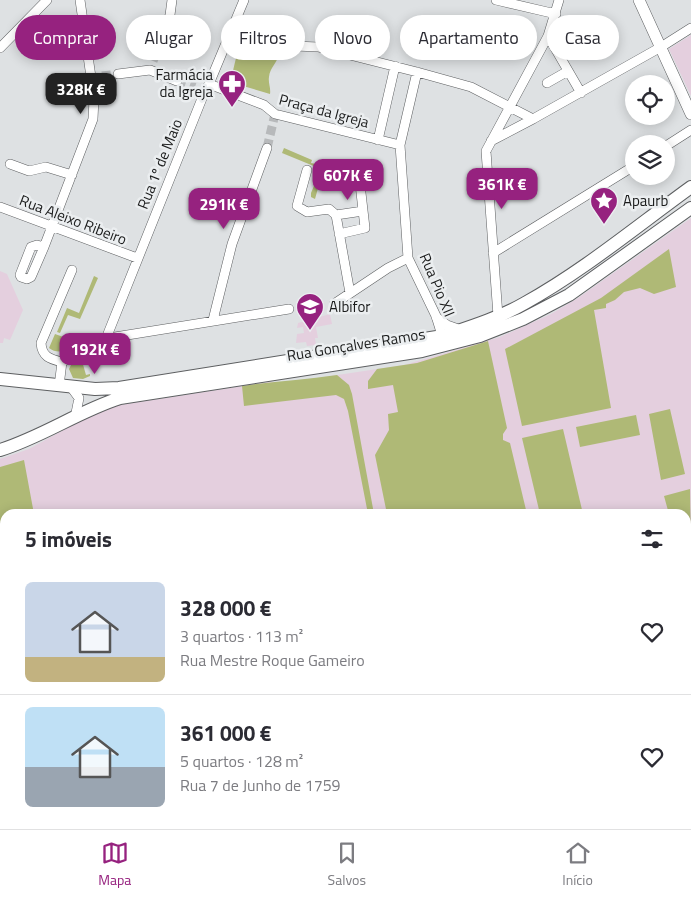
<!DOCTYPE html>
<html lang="pt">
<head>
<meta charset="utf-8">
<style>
	body { margin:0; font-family:"Titillium Web",sans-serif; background:#f2f2f3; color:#2b2b33; height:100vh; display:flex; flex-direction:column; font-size:19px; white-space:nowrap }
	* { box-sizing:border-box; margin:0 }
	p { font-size:16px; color:#7c7c81 }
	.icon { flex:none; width:28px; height:28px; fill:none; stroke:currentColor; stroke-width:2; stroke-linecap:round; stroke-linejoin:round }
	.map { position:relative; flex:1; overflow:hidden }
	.drawer { position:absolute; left:0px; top:509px; width:691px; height:321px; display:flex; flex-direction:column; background:#fff; border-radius:15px 15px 0 0; box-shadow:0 2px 12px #0003 }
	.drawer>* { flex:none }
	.guide { position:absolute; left:15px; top:15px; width:661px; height:45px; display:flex; gap:10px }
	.fabs { position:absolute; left:625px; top:75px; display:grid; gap:10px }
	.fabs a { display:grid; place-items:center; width:50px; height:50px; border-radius:50%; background:#fff; box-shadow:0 2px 12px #0003; font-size:25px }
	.price { position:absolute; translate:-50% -42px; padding:0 11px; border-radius:10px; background:#96227f; color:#fff; font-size:16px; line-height:32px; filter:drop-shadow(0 1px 2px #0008) }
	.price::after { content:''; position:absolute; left:50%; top:30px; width:15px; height:11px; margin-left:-8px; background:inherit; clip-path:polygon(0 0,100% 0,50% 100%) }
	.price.selected { background:#222; color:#fff }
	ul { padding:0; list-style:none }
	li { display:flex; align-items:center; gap:15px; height:125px; padding:0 25px }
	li+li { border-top:1px solid #e1e1e2 }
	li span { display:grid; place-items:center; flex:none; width:140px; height:100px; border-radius:8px; color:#555 }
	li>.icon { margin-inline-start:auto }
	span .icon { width:60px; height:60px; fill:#fffc; stroke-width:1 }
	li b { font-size:21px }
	h2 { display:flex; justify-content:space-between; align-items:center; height:60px; padding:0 25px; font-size:21px }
	.chip { padding:0 18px; border-radius:22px; background:#fff; box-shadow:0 2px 12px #0003; font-size:18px; line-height:45px }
	.chip.selected { background:#96227f; color:#fff }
	.menu { display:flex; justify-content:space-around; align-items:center; height:70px; border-top:1px solid #e1e1e2; background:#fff; font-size:14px; color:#7c7c81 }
	.menu a { display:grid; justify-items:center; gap:2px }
	.menu .selected { color:#96227f }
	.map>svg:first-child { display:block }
</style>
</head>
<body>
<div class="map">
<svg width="691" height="829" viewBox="0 0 691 829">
	<rect width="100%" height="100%" fill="#dee1e3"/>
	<path fill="#e4cfde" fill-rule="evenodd" d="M 691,35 L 691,96 L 669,49 Z
		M 691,218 L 691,829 L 0,829 L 0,459 L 29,449 L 89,416 L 120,405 L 269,382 L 291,382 L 404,365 L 500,337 L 551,314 L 578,298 ZM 5,514 L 686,514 L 686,825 L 5,825 Z
		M 0,271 L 7,274 L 23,310 L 10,340 L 4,338 L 3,343 L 0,343 Z
		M 330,314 L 332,324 L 316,327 L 318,338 L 315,338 L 316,345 L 307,346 L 306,342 L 296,343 L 297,334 L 304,333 L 303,327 L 297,328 L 298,323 Z"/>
	<path fill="#afb976" d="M 258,54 L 278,57 C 276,64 270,68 269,77 C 268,83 271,88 270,94 L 233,83 L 231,79 L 236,58 Z
		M 284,148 L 312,160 L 311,163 L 331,167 L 329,172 L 323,170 L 315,199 L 311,197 L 311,193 L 321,169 L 282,153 Z
		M 669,249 L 676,287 L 654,294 L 640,288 L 624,292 L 615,300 L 606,304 L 606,308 L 594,310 L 611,408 L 522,426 L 505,349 L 601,298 Z
		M 94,276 L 98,278 L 80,319 L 68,315 L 60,333 L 57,332 L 67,308 L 79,313 Z
		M 55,334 L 83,344 C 72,348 59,356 49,348 Z
		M 488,341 L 507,428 L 503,434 L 503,440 L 510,443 L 527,514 L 387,514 L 375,455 L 389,430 L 388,414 L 398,412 L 393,385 L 368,389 L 368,381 L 377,369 L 417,363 Z
		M 82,361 L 86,375 L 90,374 L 90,376 L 83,379 L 73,378 L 69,369 L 71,365 Z
		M 337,375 L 349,385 L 352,394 L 374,514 L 368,514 L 348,411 L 344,399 L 336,395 L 244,406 L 242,386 C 274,381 305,380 337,375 Z
		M 670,409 L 685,474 L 661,480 L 649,414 Z
		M 636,415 L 640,435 L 580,447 L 576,427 Z
		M 563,429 L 583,514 L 540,514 L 522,438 Z
		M 24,460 L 34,514 L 5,514 L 5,522 L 0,523 L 0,467 Z
		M 690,489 L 691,557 L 686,558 L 686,514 L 669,514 L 664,496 Z
		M 5,531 L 5,659 L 0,631 L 0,532 Z
		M 5,749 L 5,800 L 0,801 L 0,750 Z
		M 691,760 L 691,829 L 457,829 L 456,825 L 686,825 L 686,761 Z"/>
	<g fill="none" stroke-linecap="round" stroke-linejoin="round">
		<path stroke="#b7b9bb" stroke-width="9" stroke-dasharray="9 4.5" stroke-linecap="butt" d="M 153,61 L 159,46
			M 102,76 L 118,74
			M 177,81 L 195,87
			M 267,148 L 275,114"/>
		<defs>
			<path id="minor" d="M 496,0 L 556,14
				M 548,36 L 581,93
				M 227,43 L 318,47 L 417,72 L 471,87 L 533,119 L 661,47 L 691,28
				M 159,46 L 170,15 L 172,0
				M 0,48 L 47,0
				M 417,72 L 400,145 L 408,258 L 436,316 L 444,342
				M 118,74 L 150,70 L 177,81
				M 547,83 L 568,71
				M 209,84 L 264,105 L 275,114 L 400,145
				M 378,140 L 395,66
				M 491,141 L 533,119
				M 666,146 L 691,130
				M 10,164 L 29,171 L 46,167 L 72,175
				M 307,170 L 297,206 L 307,212 L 329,209 L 336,215 L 350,293
				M 0,207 L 137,258
				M 336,215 L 363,211
				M 339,234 L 365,228 L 360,184
				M 44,247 L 31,277 L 27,279 L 21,277 L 20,275 L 31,247 L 37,245 L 44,247 L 93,119 L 94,98 L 80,0
				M 493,253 L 634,166
				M 334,304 L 388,268 L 408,258
				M 498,316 L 486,151 L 548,36 L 559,0
				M 436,317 L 447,325 L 461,330
				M 213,320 L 232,244 L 267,148
				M 105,341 L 205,91 L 209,84 L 244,0
				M 62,362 C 50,359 42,357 41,343 L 72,270
				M 59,386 L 62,362 L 115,337 L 289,309
				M 71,387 L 79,398 L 75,418"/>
			<path id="tertiary" d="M 639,0 L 691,114"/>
			<path id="secondary" d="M 0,379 L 95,389 L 119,388 L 443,336 C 470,327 499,318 525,303 C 583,271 637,226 691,187
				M 0,450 C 42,437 79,411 120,398 L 422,351 L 480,336 L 523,319 L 569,295 L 691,208"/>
		</defs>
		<use href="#minor" stroke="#5d5f61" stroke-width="10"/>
		<use href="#tertiary" stroke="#5d5f61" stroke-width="12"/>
		<use href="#secondary" stroke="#5d5f61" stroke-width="14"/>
		<use href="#minor" stroke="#fff" stroke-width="9"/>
		<use href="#tertiary" stroke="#fff" stroke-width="11"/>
		<use href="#secondary" stroke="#fff" stroke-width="12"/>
	</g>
	<defs>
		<symbol id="pharmacy-pin" viewBox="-11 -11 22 30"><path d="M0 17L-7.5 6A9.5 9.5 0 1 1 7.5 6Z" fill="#96227f" stroke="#ebeef0"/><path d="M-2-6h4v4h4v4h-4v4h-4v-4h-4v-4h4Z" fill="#fff"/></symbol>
		<symbol id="sight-pin" viewBox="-11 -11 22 30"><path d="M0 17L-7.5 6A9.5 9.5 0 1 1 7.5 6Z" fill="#96227f" stroke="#ebeef0"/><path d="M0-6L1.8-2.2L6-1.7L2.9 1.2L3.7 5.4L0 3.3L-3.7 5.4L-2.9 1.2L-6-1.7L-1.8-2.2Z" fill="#fff"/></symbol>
		<symbol id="university-pin" viewBox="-11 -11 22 30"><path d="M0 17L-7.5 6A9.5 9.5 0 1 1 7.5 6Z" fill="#96227f" stroke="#ebeef0"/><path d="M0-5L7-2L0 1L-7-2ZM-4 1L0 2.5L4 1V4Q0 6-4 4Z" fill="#fff"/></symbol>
	</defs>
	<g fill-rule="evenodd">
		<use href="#pharmacy-pin" x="216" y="68" width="32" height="43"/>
		<use href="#sight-pin" x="588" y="185" width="32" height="43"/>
		<use href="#university-pin" x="294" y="291" width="32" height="43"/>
	</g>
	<g text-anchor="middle" stroke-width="5" stroke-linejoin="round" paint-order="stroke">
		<g font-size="15" fill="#1a1b1b" stroke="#ebeef0" text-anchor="start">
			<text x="213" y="80" text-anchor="end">Farmácia<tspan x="213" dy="17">da Igreja</tspan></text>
			<text x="623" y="206">Apaurb</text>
			<text x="329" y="312">Albifor</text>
		</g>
		<g font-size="15" fill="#1a1b1b" stroke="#ebeef0">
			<text transform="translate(324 111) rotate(15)" y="5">Praça da Igreja</text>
			<text transform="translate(160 164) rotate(-68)" y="5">Rua 1º de Maio</text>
			<text transform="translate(73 220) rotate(21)" y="5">Rua Aleixo Ribeiro</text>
			<text transform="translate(437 285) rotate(67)" y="5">Rua Pio XII</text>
			<text transform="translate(356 345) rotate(-9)" y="5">Rua Gonçalves Ramos</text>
		</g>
	</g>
</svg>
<div class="fabs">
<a><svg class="icon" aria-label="locate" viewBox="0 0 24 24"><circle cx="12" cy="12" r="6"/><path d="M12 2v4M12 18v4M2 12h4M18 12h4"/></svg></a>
<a><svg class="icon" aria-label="layers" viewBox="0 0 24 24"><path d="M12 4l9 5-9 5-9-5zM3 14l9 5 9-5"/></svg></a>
</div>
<b class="price selected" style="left:81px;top:115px">328K €</b>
<b class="price" style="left:348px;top:201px">607K €</b>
<b class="price" style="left:502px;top:210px">361K €</b>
<b class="price" style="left:224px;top:230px">291K €</b>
<b class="price" style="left:95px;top:375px">192K €</b>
<div class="guide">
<a class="chip selected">Comprar</a>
<a class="chip">Alugar</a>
<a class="chip">Filtros</a>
<a class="chip">Novo</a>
<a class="chip">Apartamento</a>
<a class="chip">Casa</a>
</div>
<section class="drawer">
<h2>5 imóveis<svg class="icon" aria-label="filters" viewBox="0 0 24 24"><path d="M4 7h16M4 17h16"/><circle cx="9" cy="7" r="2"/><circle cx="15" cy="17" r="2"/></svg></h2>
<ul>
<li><span style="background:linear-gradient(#c9d6e8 75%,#c2b280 0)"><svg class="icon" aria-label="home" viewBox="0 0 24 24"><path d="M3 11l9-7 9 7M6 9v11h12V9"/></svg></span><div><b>328 000 €</b><p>3 quartos · 113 m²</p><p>Rua Mestre Roque Gameiro</p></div><svg class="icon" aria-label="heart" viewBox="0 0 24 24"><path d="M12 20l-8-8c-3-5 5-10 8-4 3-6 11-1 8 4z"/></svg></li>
<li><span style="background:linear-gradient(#bfe0f5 60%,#9aa5b1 0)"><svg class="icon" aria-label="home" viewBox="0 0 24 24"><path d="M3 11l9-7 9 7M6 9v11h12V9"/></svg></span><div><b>361 000 €</b><p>5 quartos · 128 m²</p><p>Rua 7 de Junho de 1759</p></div><svg class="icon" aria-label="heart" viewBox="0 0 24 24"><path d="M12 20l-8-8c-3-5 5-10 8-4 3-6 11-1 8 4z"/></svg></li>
</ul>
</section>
</div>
<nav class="menu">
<a class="selected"><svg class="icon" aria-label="map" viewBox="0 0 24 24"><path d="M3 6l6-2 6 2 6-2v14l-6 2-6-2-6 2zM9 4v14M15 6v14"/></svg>Mapa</a>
<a><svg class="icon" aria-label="saved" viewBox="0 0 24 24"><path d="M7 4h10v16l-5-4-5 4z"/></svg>Salvos</a>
<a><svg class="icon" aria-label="home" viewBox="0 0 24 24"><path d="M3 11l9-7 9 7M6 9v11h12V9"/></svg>Início</a>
</nav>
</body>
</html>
